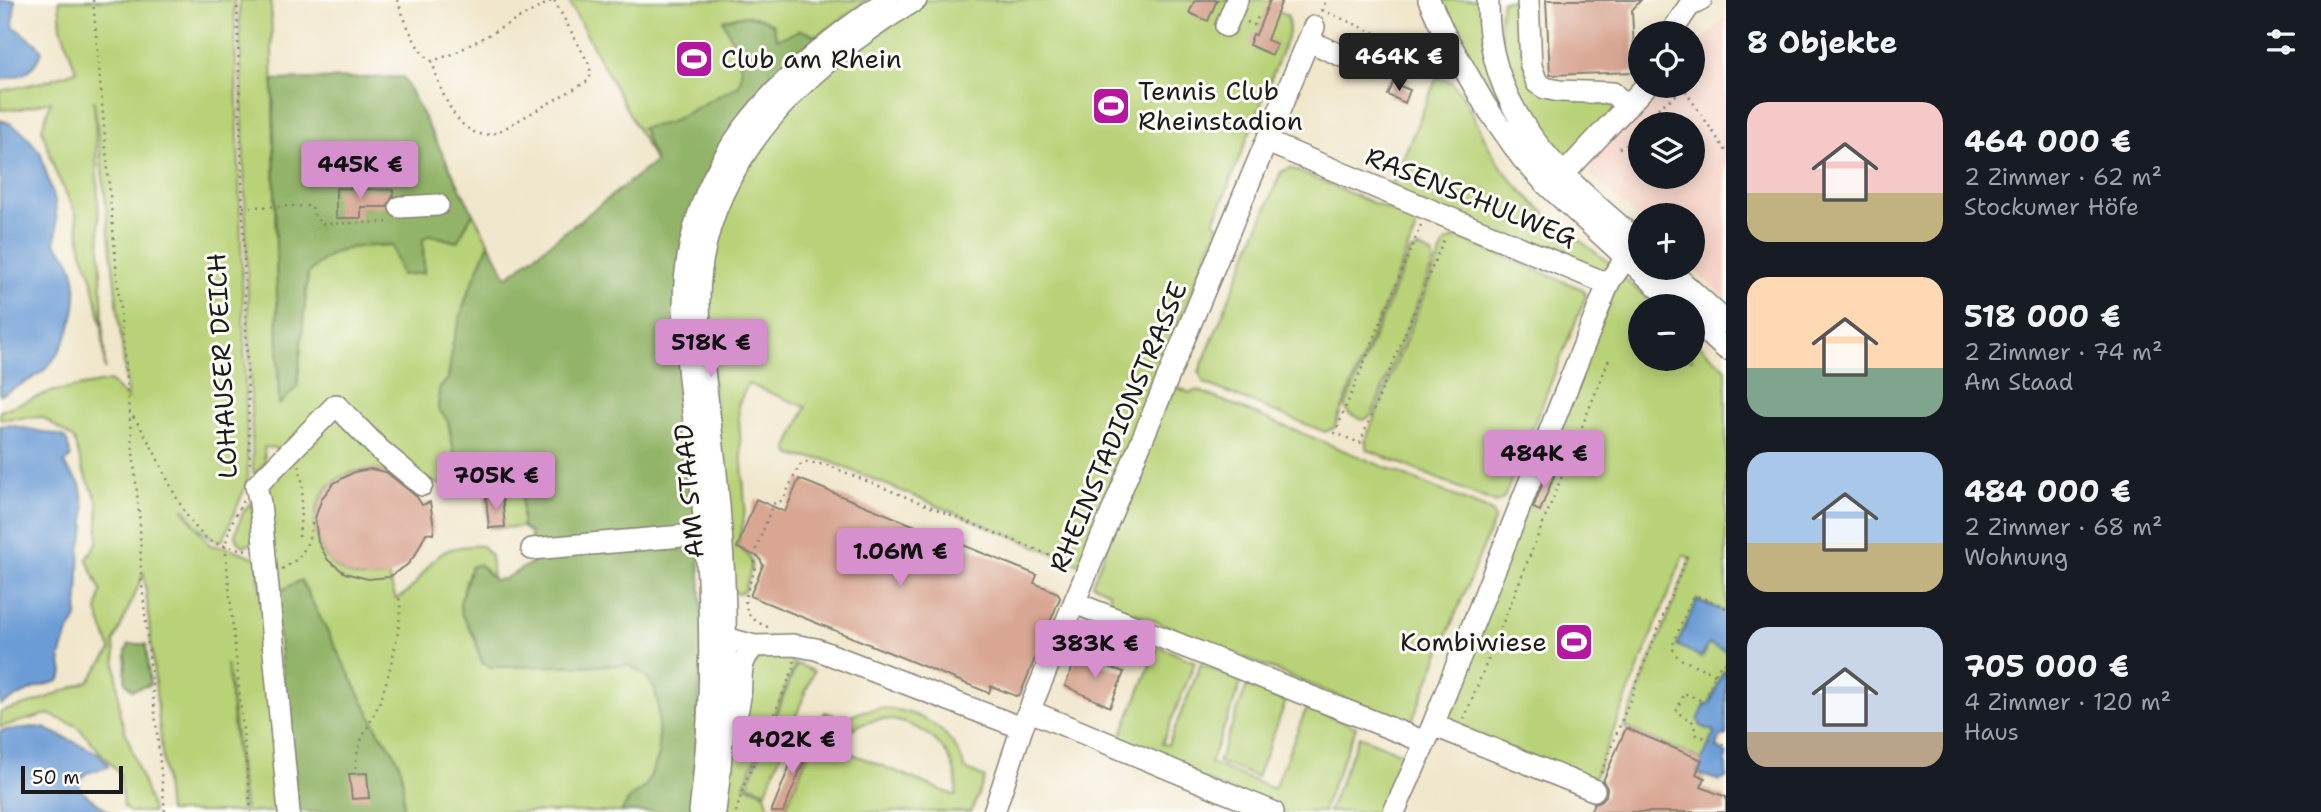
<!DOCTYPE html>
<html lang="de">
<head>
<meta charset="utf-8">
<style>
	body { margin:0; font-family:"Shantell Sans",sans-serif; background:#242831; color:#f1f3f6; height:100vh; display:flex; flex-direction:column; font-size:26px; white-space:nowrap }
	* { box-sizing:border-box; margin:0 }
	p { font-size:23px; color:#9ea1a6 }
	.icon { flex:none; width:38px; height:38px; fill:none; stroke:currentColor; stroke-width:2; stroke-linecap:round; stroke-linejoin:round }
	.map { position:relative; flex:1; overflow:hidden }
	.sheet { display:flex; flex-direction:column; background:#171b24; width:595px }
	.sheet>* { flex:none }
	.tools { position:absolute; left:1628px; top:21px; display:grid; gap:14px }
	.tools a { display:grid; place-items:center; width:77px; height:77px; border-radius:50%; background:#171b24; box-shadow:0 4px 18px #0003; font-size:35px }
	.scale { position:absolute; left:21px; bottom:18px; width:102px; box-sizing:border-box; padding-left:7px; border:4px solid #1c1c1c; border-top:0; font-size:19px; line-height:24px; white-space:nowrap; color:#1c1c1c; -webkit-text-stroke:5px #fdfcf7; paint-order:stroke }
	.price { position:absolute; translate:-50% -60px; padding:0 16px; border-radius:7px; background:#d690ce; color:#111; font-size:23px; line-height:46px; filter:drop-shadow(0 2px 4px #0008) }
	.price::after { content:''; position:absolute; left:50%; top:42px; width:21px; height:16px; margin-left:-10px; background:inherit; clip-path:polygon(0 0,100% 0,50% 100%) }
	.price.selected { background:#222; color:#fff }
	ul { padding:0; list-style:none }
	li { display:flex; align-items:center; gap:21px; height:175px; padding:0 21px }
	li span { display:grid; place-items:center; flex:none; width:196px; height:140px; border-radius:21px; color:#555 }
	li>.icon { margin-inline-start:auto }
	span .icon { width:84px; height:84px; fill:#fffc; stroke-width:1 }
	li b { font-size:30px }
	h2 { display:flex; justify-content:space-between; align-items:center; height:84px; padding:0 21px; font-size:30px }
	main { display:flex; flex:1; min-height:0 }
	.map>svg:first-child { display:block }
</style>
</head>
<body>
<main>
<div class="map">
<svg width="1726" height="812" viewBox="0 0 1726 812">
	<rect width="100%" height="100%" fill="#fdfcf7"/>
	<filter id="ink" filterUnits="userSpaceOnUse"><feTurbulence type="fractalNoise" baseFrequency=".0143" numOctaves="2"/><feDisplacementMap in="SourceGraphic" scale="14" xChannelSelector="R" yChannelSelector="G"/><feConvolveMatrix kernelMatrix="1 2 1 2 8 2 1 2 1" color-interpolation-filters="sRGB"/></filter>
	<filter id="wash" filterUnits="userSpaceOnUse"><feTurbulence type="fractalNoise" baseFrequency=".00686" numOctaves="4" result="noise"/><feDisplacementMap in="SourceGraphic" scale="28" xChannelSelector="R" yChannelSelector="G"/><feGaussianBlur stdDeviation="1.57" result="paint"/><feColorMatrix in="noise" values="0 0 0 0 0 0 0 0 0 0 0 0 0 0 0 0 0 1.4 0 .05"/><feComposite in="paint" operator="in"/></filter>
	<g filter="url(#wash)">
		<rect width="100%" height="100%" fill="#f0e6cb"/>
		<path fill="#f6d1c5" fill-rule="evenodd" d="M 1726,16 L 1726,299 L 1692,268 L 1692,215 L 1640,215 L 1640,219 L 1591,174 L 1591,163 L 1662,86 L 1692,86 L 1692,53 ZM 1640,124 L 1692,124 L 1692,177 L 1640,177 Z"/>
		<path fill="#b8d277" stroke="#6a774a" stroke-width="2" fill-rule="evenodd" d="M 59,0 L 234,0 L 248,476 L 245,488 L 223,540 L 216,541 L 196,526 L 185,508 L 183,510 L 210,545 L 232,549 L 257,558 L 285,812 L 245,812 L 227,664 L 242,812 L 168,812 L 144,573 L 114,642 L 120,715 L 153,812 L 129,812 L 123,806 L 120,774 L 77,726 L 48,714 L 0,727 L 0,712 L 36,702 L 89,681 L 111,650 L 97,612 L 101,591 L 87,559 L 98,541 L 98,502 L 83,470 L 74,439 L 42,417 L 0,419 L 0,411 L 50,392 L 110,381 L 128,399 L 94,100 L 105,370 L 102,327 L 91,274 L 82,252 L 76,213 L 56,173 L 42,129 L 51,101 L 20,109 L 0,110 L 0,91 L 43,82 L 76,71 L 61,27 Z
			M 239,0 L 271,0 L 279,404 L 297,387 L 308,274 C 332,245 357,246 392,245 L 424,273 L 423,239 L 431,234 L 457,242 L 473,213 L 489,243 C 465,300 444,355 448,419 C 449,433 453,448 456,461 L 462,465 L 522,468 L 522,527 L 489,528 L 486,497 L 506,495 L 505,486 L 501,482 L 442,486 L 427,479 L 414,492 C 401,477 383,467 362,470 C 287,482 307,595 388,576 L 396,599 C 425,586 424,552 460,547 C 467,546 474,545 482,546 L 491,556 L 493,580 L 483,567 L 469,573 L 460,603 L 461,613 L 475,638 L 478,652 L 491,667 L 629,665 L 645,675 L 655,689 L 658,705 L 659,756 L 646,786 L 631,797 L 621,812 L 403,812 C 404,779 403,758 380,734 L 300,581 L 274,594 L 264,489 L 286,458 L 275,448 L 264,447 L 265,463 L 255,474 L 253,472 Z
			M 568,0 L 868,0 L 818,36 L 655,162 Z
			M 926,0 L 1270,0 L 1277,11 L 1288,16 L 1289,33 L 1214,222 L 1219,225 L 1079,564 L 824,459 C 811,457 802,459 790,454 L 788,448 L 806,407 L 748,384 L 738,405 L 745,506 L 743,524 L 737,547 C 760,558 750,572 744,591 L 737,594 L 732,588 L 710,344 L 707,263 L 726,199 L 796,95 Z
			M 1435,0 L 1484,0 L 1513,123 L 1511,128 L 1502,120 Z
			M 1502,0 L 1526,0 L 1531,75 L 1608,97 L 1616,109 L 1569,157 L 1561,157 C 1520,116 1492,59 1502,0 Z
			M 1437,77 C 1441,79 1448,80 1452,83 C 1464,92 1482,134 1490,149 C 1518,199 1567,230 1612,265 L 1605,274 L 1389,192 Z
			M 1290,168 L 1411,219 L 1416,229 L 1334,428 L 1325,432 L 1204,383 L 1199,372 L 1281,172 Z
			M 1456,237 L 1582,289 L 1586,296 L 1504,498 L 1496,503 L 1368,450 L 1365,441 L 1445,243 Z
			M 1418,248 L 1432,254 L 1434,262 L 1372,415 L 1364,420 L 1349,414 L 1345,407 L 1410,252 Z
			M 1620,275 L 1656,306 L 1640,306 L 1640,359 L 1692,359 L 1692,338 L 1726,369 L 1726,612 L 1698,600 L 1704,655 L 1709,644 L 1726,651 L 1726,670 L 1723,672 L 1701,726 L 1713,731 L 1714,734 L 1702,760 L 1624,727 L 1691,558 L 1684,555 L 1593,781 L 1445,725 L 1442,716 Z
			M 1172,385 L 1190,393 L 1197,390 L 1491,511 L 1495,518 L 1412,721 L 1404,723 L 1111,603 L 1109,592 L 1092,584 Z
			M 252,501 L 256,542 L 244,546 L 239,543 L 235,535 L 243,512 Z
			M 1158,646 L 1195,662 L 1162,744 L 1168,745 L 1201,664 L 1242,681 L 1210,763 L 1274,789 L 1307,707 L 1356,727 L 1323,809 L 1324,812 L 1281,812 L 1118,743 Z
			M 772,652 L 790,659 L 795,665 L 744,785 L 765,793 L 770,812 L 720,812 L 725,753 L 750,665 Z
			M 797,664 L 814,671 L 766,791 L 748,784 Z
			M 1247,686 L 1286,701 L 1257,777 L 1218,762 Z
			M 880,708 C 920,710 953,729 965,769 L 985,778 L 971,812 L 784,812 L 825,712 L 844,719 L 863,711 ZM 882,719 C 924,722 961,751 956,796 L 831,745 C 845,729 862,723 882,719 Z
			M 1359,736 L 1408,756 L 1385,812 L 1328,812 Z"/>
		<path fill="#92b468" stroke="#576842" stroke-width="2" d="M 745,15 L 763,19 L 773,25 L 777,39 L 801,30 L 818,36 L 755,98 L 732,130 L 708,171 L 698,532 L 703,635 L 692,812 L 621,812 L 631,797 L 646,786 L 659,756 L 658,705 L 655,689 L 645,675 L 629,665 L 491,667 L 482,663 L 475,638 L 461,613 L 460,603 L 469,573 L 471,567 L 479,564 L 494,580 L 504,579 L 533,562 L 530,533 L 522,527 L 522,468 L 462,465 L 456,461 L 448,421 L 438,409 L 439,389 L 448,379 L 453,342 L 467,295 L 489,243 L 507,277 L 655,162 L 642,128 L 668,123 L 739,85 C 747,65 731,39 723,20 Z
			M 403,77 L 473,213 L 457,242 L 431,235 L 423,239 L 424,273 L 401,275 L 392,245 C 357,246 332,245 308,274 L 297,387 L 279,405 L 273,80 Z
			M 301,580 L 380,734 C 404,759 404,778 403,812 L 296,812 L 274,594 Z
			M 129,644 L 146,644 L 150,685 L 132,690 L 125,682 L 126,651 Z"/>
		<path fill="#6c9cd5" stroke="#445c78" stroke-width="2" d="M 0,0 L 15,0 L 13,26 C 22,35 36,40 42,51 C 32,75 23,75 0,80 Z
			M 0,120 L 9,123 L 23,132 L 40,152 L 55,202 L 57,230 L 55,243 C 60,250 65,252 69,260 C 86,293 70,347 43,371 C 31,381 14,388 0,395 Z
			M 9,425 L 62,436 L 67,441 L 71,457 L 64,464 L 80,484 L 85,509 L 85,528 L 80,548 L 77,618 L 67,635 L 60,657 L 63,673 L 59,681 L 35,688 L 0,705 L 0,426 Z
			M 1697,600 L 1726,612 L 1726,651 L 1709,644 L 1701,657 L 1677,645 Z
			M 1726,670 L 1726,736 L 1721,736 L 1717,747 L 1726,753 L 1726,778 L 1720,781 L 1698,774 L 1697,771 L 1714,734 L 1713,731 L 1701,726 L 1698,720 L 1705,705 L 1710,703 L 1723,672 Z
			M 33,727 L 44,728 L 98,753 L 107,763 L 108,767 L 87,773 L 79,781 L 80,790 L 109,812 L 0,812 L 0,731 Z"/>
		<g id="blocks">
			<path fill="#d8a692" d="M 1195,0 L 1217,0 L 1208,21 L 1189,13 Z
				M 1270,0 L 1282,0 L 1267,40 L 1277,44 L 1272,55 L 1249,45 L 1253,34 L 1256,35 Z
				M 1546,0 L 1641,0 L 1632,10 L 1635,72 L 1550,75 Z
				M 1393,83 L 1410,90 L 1405,103 L 1388,95 Z
				M 336,188 L 393,190 L 393,196 L 387,207 L 361,207 L 361,218 L 336,218 Z
				M 1549,468 L 1556,471 L 1540,511 L 1533,508 Z
				M 370,469 L 386,472 L 417,497 L 422,505 L 430,502 L 434,527 L 433,534 L 426,533 L 416,554 L 407,565 L 389,577 L 368,579 L 345,573 L 328,560 L 318,542 L 315,518 L 322,498 L 334,483 L 354,472 Z
				M 799,479 L 1037,575 L 1034,583 L 1058,593 L 1060,598 L 1020,695 L 1016,696 L 991,686 L 989,693 L 750,596 L 763,565 L 759,557 L 737,548 L 756,499 L 785,512 Z
				M 502,495 L 505,527 L 489,528 L 486,497 Z
				M 1077,656 L 1124,672 L 1110,707 L 1065,686 Z
				M 1626,728 L 1702,760 L 1696,774 L 1705,778 L 1701,787 L 1726,797 L 1726,812 L 1590,812 L 1594,803 L 1601,801 L 1606,796 L 1607,788 L 1603,781 Z
				M 801,738 L 812,742 L 783,812 L 771,812 Z
				M 367,773 L 369,798 L 352,799 L 349,774 Z"/>
		</g>
	</g>
	<g filter="url(#ink)">
		<use href="#blocks" fill-opacity="0" stroke="#868174" stroke-width="2"/>
		<g fill="none" stroke-linecap="round" stroke-linejoin="round">
			<defs>
				<path id="minor" d="M 1429,0 L 1445,35 L 1485,105 L 1522,158 L 1547,185 L 1679,306
					M 1488,0 C 1486,114 1561,176 1640,243
					M 1528,0 L 1531,66 L 1537,83 L 1545,88 L 1559,91 L 1613,93 L 1627,107
					M 1226,26 L 1237,0
					M 1671,33 L 1689,6 L 1701,0
					M 1309,41 L 1342,56
					M 1267,142 L 1603,282 L 1609,282 L 1626,258 L 1640,244
					M 1563,175 L 1646,86
					M 400,207 L 438,205
					M 1667,268 L 1726,322
					M 1692,319 L 1726,349
					M 532,549 L 706,534
					M 1075,603 L 1425,742
					M 726,638 L 755,646 L 793,645 L 816,649 L 1022,728
					M 1030,711 L 1273,812
					M 1433,725 L 1594,790
					M 728,729 C 733,721 738,713 739,703 C 744,680 735,664 755,646
					M 289,812 L 260,503 L 256,486 L 336,405 L 380,450 L 422,485
					M 700,812 C 714,702 712,594 701,484 C 696,426 685,367 684,309 C 683,165 776,75 887,0
					M 715,812 C 729,707 728,600 718,495 C 713,432 701,368 699,305 C 697,168 806,64 916,0
					M 994,812 L 1022,728 L 1314,27
					M 1394,812 L 1433,725 L 1609,282"/>
			</defs>
			<use href="#minor" stroke="#868174" stroke-width="24"/>
			<path stroke="#868174" stroke-width="2.5" stroke-dasharray="2 5" stroke-linecap="butt" d="M 93,0 L 129,412 C 160,447 174,515 210,541 C 216,545 239,549 247,550
				M 237,0 L 250,469
				M 397,0 C 404,16 416,54 432,61 L 453,54 L 553,0
				M 1322,10 L 1440,61
				M 1321,11 L 1326,0
				M 1247,22 L 1254,25 L 1258,17
				M 432,61 C 440,90 459,147 498,132 L 588,81 L 591,74 L 589,64 L 554,0
				M 1644,124 L 1652,113 L 1684,89 L 1726,151
				M 1640,136 L 1640,147
				M 1619,148 L 1639,139
				M 243,207 L 312,206 L 313,213 L 321,224 L 392,222
				M 1421,225 L 1335,433 L 1360,443 L 1445,236
				M 129,412 L 140,523 L 141,575 L 165,812
				M 243,501 L 232,522 L 225,545 L 251,812
				M 299,537 L 303,486 L 299,465
				M 282,569 C 303,558 309,545 312,523
				M 768,627 C 734,614 746,593 756,567 L 753,557 L 773,504 L 783,500 L 799,466 L 805,462 L 827,465 L 1072,564
				M 1726,662 L 1718,667 L 1706,698 L 1700,700 L 1684,693 L 1676,712 L 1692,721 L 1697,735 L 1726,746
				M 1715,674 L 1678,658 L 1672,647 L 1692,598 L 1697,596 L 1726,608
				M 1464,719 L 1610,357
				M 356,768 C 355,741 373,722 381,698 C 388,680 405,614 399,598
				M 1601,773 L 1687,556
				M 736,812 L 744,785 L 795,665 L 794,661"/>
			<use href="#minor" stroke="#fff" stroke-width="21"/>
		</g>
	</g>
	<defs>
		<symbol id="stadium-square" viewBox="-11 -11 22 22"><rect x="-9" y="-9" width="18" height="18" rx="4" fill="#b5179e" stroke="#fdfcf7"/><path d="M0-5a6.5 5 0 1 0 0 10a6.5 5 0 1 0 0-10ZM-3.5-1.8h7v3.6h-7Z" fill="#fff"/></symbol>
	</defs>
	<g fill-rule="evenodd">
		<use href="#stadium-square" x="672" y="37" width="44" height="44"/>
		<use href="#stadium-square" x="1089" y="84" width="44" height="44"/>
		<use href="#stadium-square" x="1552" y="620" width="44" height="44"/>
	</g>
	<g text-anchor="middle" stroke-width="6" stroke-linejoin="round" paint-order="stroke">
		<g font-size="26" fill="#1c1c1c" stroke="#fdfcf7" text-anchor="start">
			<text x="721" y="68">Club am Rhein</text>
			<text x="1138" y="100">Tennis Club<tspan x="1138" dy="30">Rheinstadion</tspan></text>
			<text x="1547" y="651" text-anchor="end">Kombiwiese</text>
		</g>
		<g font-size="26" fill="#1c1c1c" stroke="#fdfcf7">
			<text transform="translate(1471 197) rotate(22)" y="9">RASENSCHULWEG</text>
			<text transform="translate(222 366) rotate(-93)" y="9">LOHAUSER DEICH</text>
			<text transform="translate(1118 427) rotate(-67)" y="9">RHEINSTADIONSTRASSE</text>
			<text transform="translate(689 491) rotate(-95)" y="9">AM STAAD</text>
		</g>
	</g>
</svg>
<div class="tools">
<a><svg class="icon" aria-label="locate" viewBox="0 0 24 24"><circle cx="12" cy="12" r="6"/><path d="M12 2v4M12 18v4M2 12h4M18 12h4"/></svg></a>
<a><svg class="icon" aria-label="layers" viewBox="0 0 24 24"><path d="M12 4l9 5-9 5-9-5zM3 14l9 5 9-5"/></svg></a>
<a>+</a>
<a>−</a>
</div>
<div class="scale">50 m</div>
<b class="price selected" style="left:1399px;top:93px">464K €</b>
<b class="price" style="left:360px;top:201px">445K €</b>
<b class="price" style="left:711px;top:379px">518K €</b>
<b class="price" style="left:1544px;top:490px">484K €</b>
<b class="price" style="left:496px;top:512px">705K €</b>
<b class="price" style="left:900px;top:588px">1.06M €</b>
<b class="price" style="left:1095px;top:680px">383K €</b>
<b class="price" style="left:792px;top:776px">402K €</b>
</div>
<section class="sheet">
<h2>8 Objekte<svg class="icon" aria-label="filters" viewBox="0 0 24 24"><path d="M4 7h16M4 17h16"/><circle cx="9" cy="7" r="2"/><circle cx="15" cy="17" r="2"/></svg></h2>
<ul>
<li><span style="background:linear-gradient(#f6c9c9 65%,#c2b280 0)"><svg class="icon" aria-label="home" viewBox="0 0 24 24"><path d="M3 11l9-7 9 7M6 9v11h12V9"/></svg></span><div><b>464 000 €</b><p>2 Zimmer · 62 m²</p><p>Stockumer Höfe</p></div></li>
<li><span style="background:linear-gradient(#ffd9b3 65%,#7fa58c 0)"><svg class="icon" aria-label="home" viewBox="0 0 24 24"><path d="M3 11l9-7 9 7M6 9v11h12V9"/></svg></span><div><b>518 000 €</b><p>2 Zimmer · 74 m²</p><p>Am Staad</p></div></li>
<li><span style="background:linear-gradient(#a9c7e8 65%,#c2b280 0)"><svg class="icon" aria-label="home" viewBox="0 0 24 24"><path d="M3 11l9-7 9 7M6 9v11h12V9"/></svg></span><div><b>484 000 €</b><p>2 Zimmer · 68 m²</p><p>Wohnung</p></div></li>
<li><span style="background:linear-gradient(#c9d6e8 75%,#b9a48a 0)"><svg class="icon" aria-label="home" viewBox="0 0 24 24"><path d="M3 11l9-7 9 7M6 9v11h12V9"/></svg></span><div><b>705 000 €</b><p>4 Zimmer · 120 m²</p><p>Haus</p></div></li>
</ul>
</section>
</main>
</body>
</html>
